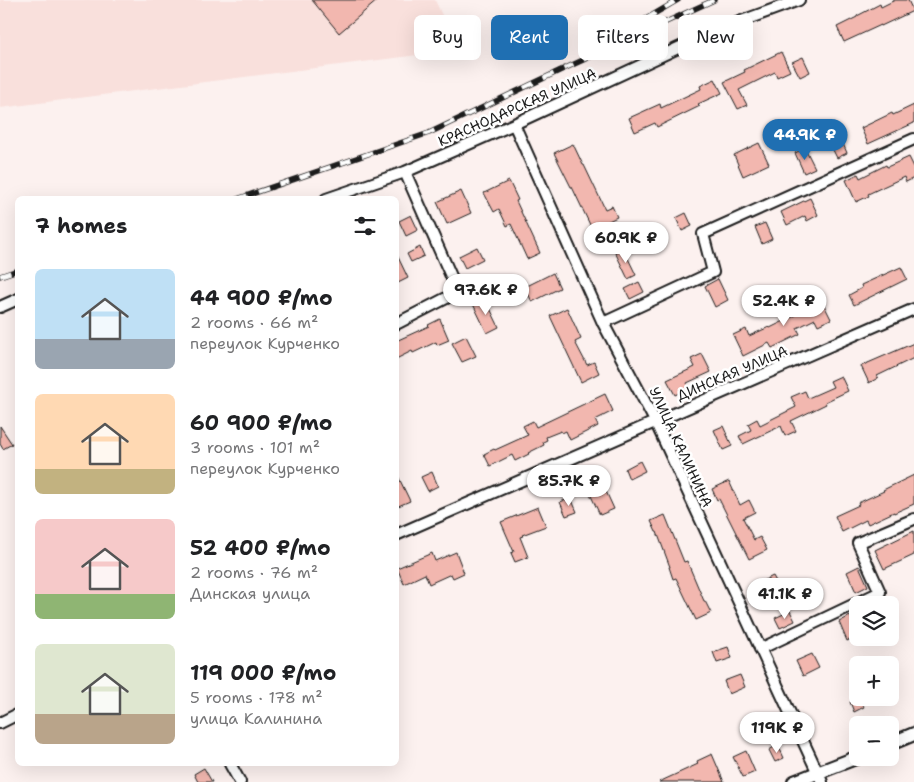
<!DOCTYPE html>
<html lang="en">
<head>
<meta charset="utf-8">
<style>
	body { margin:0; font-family:"Shantell Sans",sans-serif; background:#f6f6f6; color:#202124; height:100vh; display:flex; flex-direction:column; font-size:19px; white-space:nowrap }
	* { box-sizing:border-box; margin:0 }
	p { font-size:16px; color:#757577 }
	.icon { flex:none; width:28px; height:28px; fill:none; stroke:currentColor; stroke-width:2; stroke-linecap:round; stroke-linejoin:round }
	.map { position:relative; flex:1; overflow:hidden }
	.side { position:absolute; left:15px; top:196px; width:384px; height:570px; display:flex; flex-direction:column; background:#fff; border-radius:8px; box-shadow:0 5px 20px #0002 }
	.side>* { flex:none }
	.guide { position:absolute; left:414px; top:15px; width:425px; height:45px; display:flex; gap:10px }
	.controls { position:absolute; left:849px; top:596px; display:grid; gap:10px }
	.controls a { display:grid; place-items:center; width:50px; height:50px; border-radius:8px; background:#fff; box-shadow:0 5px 20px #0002; font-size:25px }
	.price { position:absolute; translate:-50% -42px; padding:0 11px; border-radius:18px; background:#fff; color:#222; font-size:16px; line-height:32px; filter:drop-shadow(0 1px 2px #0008) }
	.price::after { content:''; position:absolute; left:50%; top:30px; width:15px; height:11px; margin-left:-8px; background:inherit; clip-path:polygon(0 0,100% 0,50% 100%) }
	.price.selected { background:#1f6fb2; color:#fff }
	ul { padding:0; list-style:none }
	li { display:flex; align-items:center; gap:15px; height:125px; padding:0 20px }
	li span { display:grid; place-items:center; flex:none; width:140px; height:100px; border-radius:8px; color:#555 }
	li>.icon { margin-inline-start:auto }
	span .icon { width:60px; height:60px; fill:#fffc; stroke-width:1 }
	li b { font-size:21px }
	h2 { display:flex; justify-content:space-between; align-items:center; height:60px; padding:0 20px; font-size:21px }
	.chip { padding:0 18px; border-radius:8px; background:#fff; box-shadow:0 5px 20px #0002; font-size:18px; line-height:45px }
	.chip.selected { background:#1f6fb2; color:#fff }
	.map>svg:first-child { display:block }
</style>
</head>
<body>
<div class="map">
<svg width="914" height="782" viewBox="0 0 914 782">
	<rect width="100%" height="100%" fill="#fcf1ef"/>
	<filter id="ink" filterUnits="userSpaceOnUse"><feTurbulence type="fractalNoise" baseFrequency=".02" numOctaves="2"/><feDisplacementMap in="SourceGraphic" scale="10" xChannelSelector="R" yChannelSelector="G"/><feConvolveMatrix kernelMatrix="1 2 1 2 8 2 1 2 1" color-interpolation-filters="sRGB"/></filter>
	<g filter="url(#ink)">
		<path fill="#f9e0dc" d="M 0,0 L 435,0 L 458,50 L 0,108 Z"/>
		<path fill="#f2b7af" stroke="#1c1c1c" d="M 312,0 L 378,0 L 339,33 Z
			M 895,0 L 908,0 L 913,11 L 881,26 L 881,25 L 844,42 L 837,27 L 857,17 L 857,16 L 880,4 L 881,7 Z
			M 781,52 L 790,71 L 777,77 L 775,72 L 739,90 L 747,105 L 738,109 L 724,82 L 745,72 L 744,70 Z
			M 803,57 L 810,72 L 800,77 L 792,62 Z
			M 715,79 L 722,93 L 698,104 L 700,106 L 657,127 L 655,123 L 635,132 L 629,118 L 660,104 L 661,108 L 701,89 L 700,86 Z
			M 914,105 L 914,123 L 868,144 L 861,128 L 892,113 L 893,115 Z
			M 841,139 L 847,153 L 837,158 L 830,144 Z
			M 759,143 L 769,164 L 743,176 L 734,155 Z
			M 573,144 L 583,165 L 584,165 L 605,209 L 612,206 L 617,217 L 592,229 L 572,187 L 571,187 L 554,153 Z
			M 805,148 L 815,168 L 804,173 L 795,153 Z
			M 909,157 L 914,167 L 914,178 L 906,182 L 904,177 L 868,194 L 869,196 L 856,202 L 846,180 L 858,174 L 860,178 L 886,165 L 887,167 Z
			M 509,181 L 518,200 L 516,201 L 540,253 L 527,259 L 511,224 L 507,226 L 499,209 L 494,212 L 484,193 Z
			M 461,191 L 471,213 L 447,224 L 437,202 Z
			M 810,198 L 818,215 L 807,221 L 805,216 L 787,225 L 781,212 Z
			M 686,213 L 692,226 L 682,231 L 676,218 Z
			M 411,215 L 418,230 L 406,236 L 399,221 Z
			M 765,223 L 772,239 L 762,244 L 755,227 Z
			M 420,247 L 424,256 L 411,262 L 407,254 Z
			M 477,247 L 483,259 L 465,268 L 459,256 Z
			M 623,248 L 636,275 L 628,279 L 615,252 Z
			M 396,253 L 408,278 L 396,284 Z
			M 901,267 L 907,279 L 854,305 L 849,295 L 862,288 L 861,285 Z
			M 553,273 L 560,288 L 532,302 L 525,287 Z
			M 718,279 L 728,300 L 715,307 L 705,286 Z
			M 639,282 L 644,292 L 630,299 L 625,289 Z
			M 800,297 L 804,305 L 820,297 L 831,319 L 818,325 L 815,319 L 797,328 L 800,334 L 772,348 L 769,343 L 743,356 L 733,335 L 746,329 L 749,336 L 769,327 L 770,328 L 796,315 L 790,302 Z
			M 485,298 L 499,327 L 487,333 L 473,304 Z
			M 567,308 L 581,339 L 575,342 L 587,365 L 594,362 L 599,373 L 581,382 L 550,316 Z
			M 440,319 L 449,340 L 437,345 L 436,342 L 413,353 L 412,351 L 396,359 L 396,341 L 429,326 L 428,325 Z
			M 466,336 L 476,356 L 462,362 L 452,343 Z
			M 914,343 L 914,358 L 877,376 L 878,378 L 869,383 L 861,366 Z
			M 702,354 L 711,372 L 687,383 L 689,388 L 675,395 L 667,380 L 695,367 L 691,359 Z
			M 841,376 L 848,391 L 825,402 L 826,404 L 791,421 L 796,431 L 785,436 L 781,426 L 743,444 L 739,436 L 751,430 L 748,424 L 757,419 L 760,425 L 796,407 L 791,397 L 805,391 L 808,398 L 833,387 L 830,381 Z
			M 605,394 L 613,411 L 595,420 L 598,426 L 570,440 L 566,431 L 562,433 L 561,431 L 546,437 L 547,440 L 543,442 L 544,445 L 528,453 L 529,454 L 515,461 L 512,455 L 490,466 L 484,454 L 494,449 L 495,450 L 528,435 L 523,426 L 533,421 L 536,427 Z
			M 0,426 L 12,444 L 3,449 L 0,444 Z
			M 723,426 L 732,446 L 723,450 L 714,430 Z
			M 640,461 L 645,471 L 629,479 L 625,469 Z
			M 396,472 L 410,501 L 396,507 Z
			M 432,472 L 438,486 L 428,491 L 421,477 Z
			M 914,475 L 914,504 L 894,513 L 894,512 L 868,524 L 866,520 L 842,532 L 835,516 L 859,505 L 858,503 L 884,491 L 883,490 Z
			M 599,476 L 614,509 L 600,515 L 585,483 Z
			M 729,481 L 740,505 L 749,500 L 755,512 L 743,518 L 754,540 L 760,537 L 767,550 L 749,559 L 719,499 L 717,500 L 712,489 Z
			M 571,498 L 577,512 L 566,516 L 560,502 Z
			M 538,507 L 546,526 L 522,535 L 523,536 L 520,537 L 528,557 L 515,562 L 511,553 L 514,552 L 501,522 Z
			M 665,515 L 684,562 L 687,561 L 704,601 L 705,601 L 711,613 L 696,620 L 676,578 L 673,579 L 669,567 L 670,567 L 657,532 L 656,532 L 651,521 Z
			M 914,531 L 914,555 L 884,569 L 875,550 Z
			M 456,552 L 464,573 L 453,578 L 451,574 L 429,584 L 425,574 L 404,584 L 397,568 L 432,553 L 435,561 Z
			M 859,566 L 868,586 L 856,592 L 847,572 Z
			M 773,576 L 779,587 L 763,594 L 758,583 Z
			M 790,611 L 795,621 L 780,628 L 775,618 Z
			M 850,616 L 858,632 L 858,636 L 847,641 L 839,622 Z
			M 728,647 L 732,658 L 717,663 L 713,652 Z
			M 812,654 L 819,668 L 803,676 L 796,661 Z
			M 740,675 L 745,687 L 729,694 L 724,681 Z
			M 859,698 L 864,707 L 854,712 L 850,702 Z
			M 778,745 L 784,758 L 775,762 L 769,750 Z
			M 746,751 L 755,772 L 743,777 L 733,757 Z
			M 712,754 L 724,782 L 659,782 L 698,764 L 697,761 Z
			M 204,768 L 212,782 L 198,782 L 194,774 Z"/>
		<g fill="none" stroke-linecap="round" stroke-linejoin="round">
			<defs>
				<path id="minor" d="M 514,124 L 603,323 L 655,421 L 822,782
					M 326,199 L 405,172 L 514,124 L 717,30 L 799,0
					M 0,307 L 18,299
					M 603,323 L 713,272 L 703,234 L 914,139
					M 396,324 L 458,292 L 405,172
					M 396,535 L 914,309
					M 760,649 L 880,592 L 858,543 L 914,519
					M 0,723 L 18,714
					M 230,764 L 240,782"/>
				<path id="tertiary" d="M 890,744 L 914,734
					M 794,782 L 858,757"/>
			</defs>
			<use href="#minor" stroke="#1c1c1c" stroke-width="14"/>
			<use href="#tertiary" stroke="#1c1c1c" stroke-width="16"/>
			<use href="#minor" stroke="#fff" stroke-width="10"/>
			<use href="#tertiary" stroke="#fff" stroke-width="12"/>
			<defs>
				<path id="rail" d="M 608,41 L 678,0
					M 237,199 L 429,133 L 559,71 L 714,0
					M 0,276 L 18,270"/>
			</defs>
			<use href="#rail" stroke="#1c1c1c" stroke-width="5.5"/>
			<use href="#rail" stroke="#fff" stroke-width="4" stroke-dasharray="11" stroke-linecap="butt"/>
		</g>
	</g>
	<g text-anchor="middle" stroke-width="5" stroke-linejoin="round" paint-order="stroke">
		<g font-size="14" fill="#1c1c1c" stroke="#fff">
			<text transform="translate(517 107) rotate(-24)" y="5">КРАСНОДАРСКАЯ УЛИЦА</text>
			<text transform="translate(732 373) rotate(-23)" y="5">ДИНСКАЯ УЛИЦА</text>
			<text transform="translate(681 447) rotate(65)" y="5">УЛИЦА КАЛИНИНА</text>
		</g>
	</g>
</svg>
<div class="controls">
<a><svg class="icon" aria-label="layers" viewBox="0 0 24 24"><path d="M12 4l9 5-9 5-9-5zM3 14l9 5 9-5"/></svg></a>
<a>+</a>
<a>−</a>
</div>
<b class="price selected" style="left:805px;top:161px">44.9K ₽</b>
<b class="price" style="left:626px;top:264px">60.9K ₽</b>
<b class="price" style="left:486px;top:316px">97.6K ₽</b>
<b class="price" style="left:784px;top:327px">52.4K ₽</b>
<b class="price" style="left:569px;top:507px">85.7K ₽</b>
<b class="price" style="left:785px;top:620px">41.1K ₽</b>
<b class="price" style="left:777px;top:754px">119K ₽</b>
<div class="guide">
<a class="chip">Buy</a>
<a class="chip selected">Rent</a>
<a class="chip">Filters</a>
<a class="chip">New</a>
</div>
<section class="side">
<h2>7 homes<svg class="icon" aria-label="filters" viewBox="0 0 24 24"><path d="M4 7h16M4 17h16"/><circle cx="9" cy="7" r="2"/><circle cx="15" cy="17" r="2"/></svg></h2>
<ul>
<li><span style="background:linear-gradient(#bfe0f5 70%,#9aa5b1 0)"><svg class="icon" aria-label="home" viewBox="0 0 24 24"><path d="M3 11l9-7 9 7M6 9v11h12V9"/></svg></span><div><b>44 900 ₽/mo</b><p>2 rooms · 66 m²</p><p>переулок Курченко</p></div></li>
<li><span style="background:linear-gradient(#ffd9b3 75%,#c2b280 0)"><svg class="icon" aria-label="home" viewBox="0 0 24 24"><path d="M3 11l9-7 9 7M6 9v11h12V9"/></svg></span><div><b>60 900 ₽/mo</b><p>3 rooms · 101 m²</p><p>переулок Курченко</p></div></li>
<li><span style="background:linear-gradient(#f6c9c9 75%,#8fb573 0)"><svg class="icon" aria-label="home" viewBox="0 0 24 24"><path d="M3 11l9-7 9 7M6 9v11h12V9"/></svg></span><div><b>52 400 ₽/mo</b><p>2 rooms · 76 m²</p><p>Динская улица</p></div></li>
<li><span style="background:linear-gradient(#dfe7d0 70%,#b9a48a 0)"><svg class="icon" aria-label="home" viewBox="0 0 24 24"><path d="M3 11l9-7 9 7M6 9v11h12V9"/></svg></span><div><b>119 000 ₽/mo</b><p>5 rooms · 178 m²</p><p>улица Калинина</p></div></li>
</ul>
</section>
</div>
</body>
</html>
